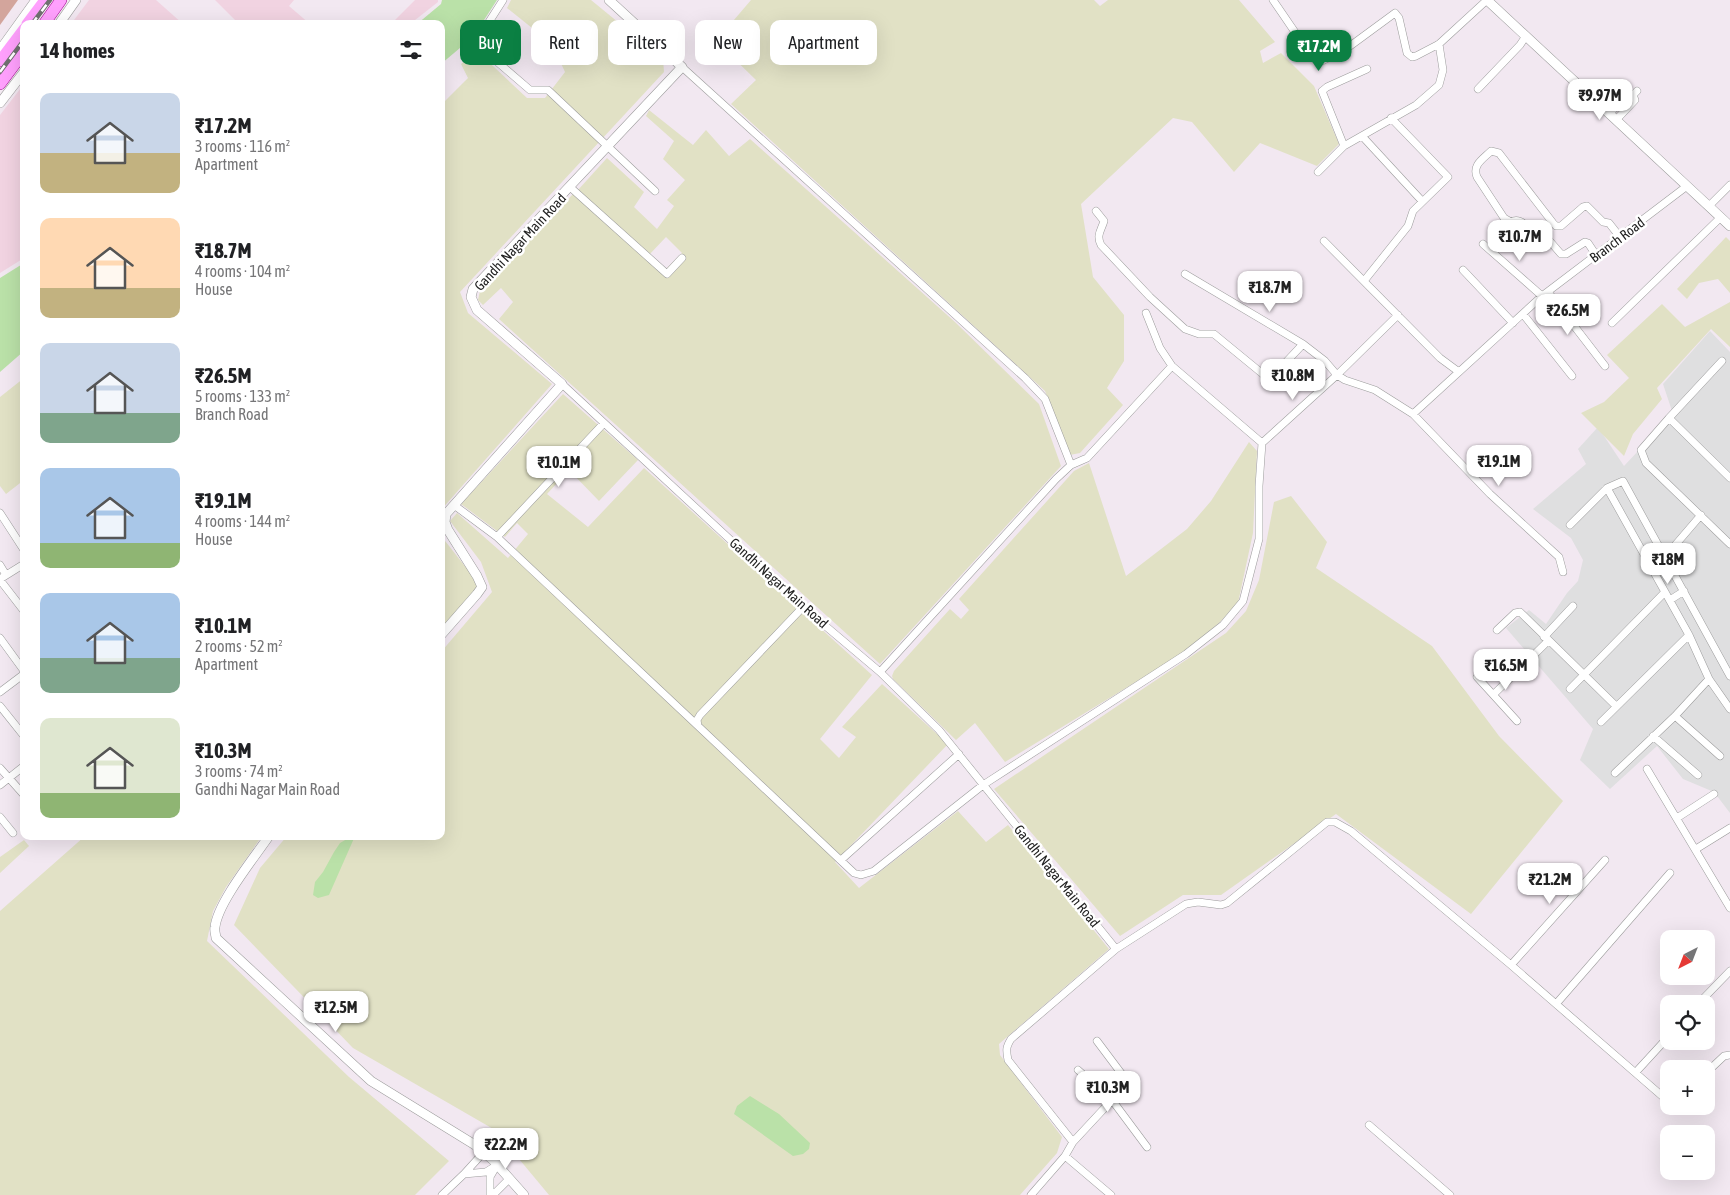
<!DOCTYPE html>
<html lang="en">
<head>
<meta charset="utf-8">
<style>
	body { margin:0; font-family:"Asap Condensed",sans-serif; background:#f2f2f2; color:#202124; height:100vh; display:flex; flex-direction:column; font-size:19px; white-space:nowrap }
	* { box-sizing:border-box; margin:0 }
	p { font-size:16px; color:#757577 }
	.icon { flex:none; width:28px; height:28px; fill:none; stroke:currentColor; stroke-width:2; stroke-linecap:round; stroke-linejoin:round }
	.map { position:relative; flex:1; overflow:hidden }
	.side { position:absolute; left:20px; top:20px; width:425px; height:820px; display:flex; flex-direction:column; background:#fff; border-radius:10px; box-shadow:0 5px 20px #0002 }
	.side>* { flex:none }
	.guide { position:absolute; left:460px; top:20px; width:475px; height:45px; display:flex; gap:10px }
	.needle { width:32px; rotate:222deg }
	.fabs { position:absolute; left:1660px; top:930px; display:grid; gap:10px }
	.fabs a { display:grid; place-items:center; width:55px; height:55px; border-radius:10px; background:#fff; box-shadow:0 5px 20px #0002; font-size:25px }
	.price { position:absolute; translate:-50% -42px; padding:0 11px; border-radius:10px; background:#fff; color:#222; font-size:16px; line-height:32px; filter:drop-shadow(0 1px 2px #0008) }
	.price::after { content:''; position:absolute; left:50%; top:30px; width:15px; height:11px; margin-left:-8px; background:inherit; clip-path:polygon(0 0,100% 0,50% 100%) }
	.price.on { background:#0b8043; color:#fff }
	ul { padding:0; list-style:none }
	li { display:flex; align-items:center; gap:15px; height:125px; padding:0 20px }
	li span { display:grid; place-items:center; flex:none; width:140px; height:100px; border-radius:10px; color:#555 }
	li>.icon { margin-inline-start:auto }
	span .icon { width:60px; height:60px; fill:#fffc; stroke-width:1 }
	li b { font-size:21px }
	h2 { display:flex; justify-content:space-between; align-items:center; height:60px; padding:0 20px; font-size:21px }
	.chip { padding:0 18px; border-radius:10px; background:#fff; box-shadow:0 5px 20px #0002; font-size:18px; line-height:45px }
	.chip.on { background:#0b8043; color:#fff }
	.map>svg:first-child { display:block }
</style>
</head>
<body>
<div class="map">
<svg width="1730" height="1195" viewBox="0 0 1730 1195">
	<rect width="100%" height="100%" fill="#f2e8f1"/>
	<path fill="#dfdfe0" d="M 1710,331 L 1730,352 L 1730,813 L 1714,792 L 1683,779 L 1657,746 L 1610,789 L 1580,760 L 1593,729 L 1506,628 L 1529,610 L 1546,624 L 1567,593 L 1578,581 L 1583,560 L 1571,538 L 1533,509 L 1586,464 L 1578,449 L 1598,427 L 1624,466 L 1673,414 L 1663,384 Z"/>
	<path fill="#f1d3e1" d="M 89,0 L 156,0 L 183,24 L 71,24 Z
		M 215,0 L 294,0 L 289,6 L 310,24 L 231,24 L 235,20 Z
		M 415,0 L 438,0 L 438,2 L 410,24 L 391,24 Z
		M 24,84 L 24,258 L 0,273 L 0,115 Z"/>
	<path fill="#d3a59c" d="M 0,0 L 18,0 L 0,25 Z"/>
	<path fill="#e1e1c5" d="M 511,0 L 591,0 L 663,59 L 664,72 L 460,292 L 468,313 L 552,384 L 441,510 L 441,105 L 468,78 L 461,64 L 477,51 L 527,98 L 545,98 L 565,72 L 552,44 L 507,8 Z
		M 751,0 L 1094,0 L 1100,6 L 1108,0 L 1239,0 L 1275,42 L 1260,51 L 1263,63 L 1281,53 L 1314,86 L 1339,144 L 1317,166 L 1260,143 L 1234,172 L 1192,122 L 1173,118 L 1081,204 L 1093,277 L 1124,315 L 1124,361 L 1107,388 L 1123,405 L 1080,453 L 1070,455 L 1045,391 L 731,104 L 756,80 L 716,41 Z
		M 649,110 L 693,145 L 706,130 L 729,156 L 750,139 L 955,322 L 1039,404 L 1061,466 L 880,664 L 499,319 L 513,302 L 501,288 L 483,305 L 478,300 L 480,291 L 573,194 L 662,273 L 682,253 L 666,237 L 649,255 L 578,190 L 607,158 L 644,192 L 634,207 L 657,229 L 674,206 L 667,200 L 685,180 L 663,159 L 674,141 L 646,116 Z
		M 1726,237 L 1730,241 L 1730,293 L 1718,279 L 1699,283 L 1687,299 L 1677,289 Z
		M 1730,302 L 1730,347 L 1711,329 L 1657,388 L 1662,399 L 1633,434 L 1624,456 L 1581,413 L 1604,402 L 1629,378 L 1607,355 L 1662,304 L 1685,327 Z
		M 24,378 L 24,480 L 6,494 L 0,486 L 0,397 Z
		M 563,394 L 638,460 L 599,501 L 569,470 L 547,494 L 588,527 L 644,468 L 872,675 L 820,739 L 839,758 L 856,737 L 842,727 L 882,684 L 948,744 L 835,862 L 859,888 L 958,811 L 986,842 L 1008,825 L 1109,949 L 999,1044 L 1000,1055 L 1062,1137 L 1057,1153 L 1020,1195 L 549,1195 L 495,1130 L 353,1048 L 234,925 L 260,868 L 287,836 L 441,836 L 441,652 L 492,592 L 481,562 L 450,521 L 457,513 L 508,558 L 528,534 L 517,523 L 505,537 L 461,504 Z
		M 1249,442 L 1257,451 L 1253,533 L 1238,603 L 1219,623 L 1183,653 L 1005,762 L 975,723 L 956,740 L 893,679 L 892,676 L 894,671 L 950,609 L 961,619 L 969,610 L 959,599 L 1074,471 L 1089,463 L 1126,576 L 1187,529 L 1211,501 Z
		M 1291,496 L 1327,542 L 1316,568 L 1432,646 L 1499,736 L 1563,801 L 1471,914 L 1336,814 L 1221,895 L 1183,895 L 1120,936 L 994,789 L 1226,633 L 1246,611 L 1259,580 L 1274,502 Z
		M 441,534 L 442,537 L 475,579 L 477,589 L 441,630 Z
		M 85,836 L 262,836 L 226,887 L 213,911 L 207,941 L 349,1077 L 449,1161 L 415,1195 L 0,1195 L 0,911 Z
		M 24,840 L 29,846 L 0,873 L 0,857 Z"/>
	<path fill="#bae1a8" d="M 442,0 L 497,0 L 473,37 L 441,64 L 441,24 L 417,24 L 441,4 Z
		M 24,263 L 24,351 L 0,372 L 0,278 Z
		M 352,836 L 355,836 L 329,895 L 318,898 L 313,895 L 315,882 L 323,872 L 334,852 L 340,843 Z
		M 750,1096 L 779,1114 L 810,1143 L 809,1149 L 803,1154 L 793,1156 L 734,1114 L 737,1106 Z"/>
	<g fill="none" stroke-linecap="round" stroke-linejoin="round">
		<defs>
			<path id="minor" d="M 1273,0 L 1312,57 L 1320,62 L 1346,49 L 1395,13 L 1399,18 L 1407,53 L 1412,57 L 1416,56 L 1439,44 L 1487,0
				M 480,36 L 503,0
				M 480,47 L 530,90 L 548,90 L 655,191
				M 682,67 L 1025,378 L 1045,399 L 1071,465
				M 1478,89 L 1520,45 L 1526,36
				M 1609,114 L 1629,94 L 1633,95 L 1637,91
				M 1616,120 L 1635,100 L 1633,95
				M 1362,136 L 1422,201
				M 1344,146 L 1322,91 L 1327,87 L 1367,69
				M 1318,172 L 1344,146 L 1416,105 L 1439,85 L 1443,70 L 1439,44
				M 570,187 L 667,274 L 682,258
				M 1709,206 L 1730,185
				M 1096,211 L 1104,221 C 1101,231 1096,235 1101,245 L 1150,297 L 1185,329 L 1199,334 L 1214,334 L 1264,375 L 1274,375 L 1303,344
				M 1324,241 L 1440,358 L 1459,372
				M 1483,244 L 1542,296
				M 1596,255 L 1588,243 L 1585,242 L 1566,254 L 1561,254 L 1542,232 C 1528,231 1522,216 1511,222 L 1504,218 L 1477,177 C 1472,165 1483,159 1491,151 L 1499,153 L 1553,223 L 1556,226 L 1561,226 L 1583,207 L 1587,206 L 1603,222 L 1609,223 L 1620,237
				M 1463,270 L 1513,323
				M 1185,274 L 1303,344 L 1325,361 L 1337,375 L 1398,315
				M 1364,281 L 1408,226 L 1413,211 L 1448,177 L 1391,118
				M 1548,292 L 1605,366
				M 1146,313 L 1160,348 L 1172,366 L 1262,443 L 1337,375 L 1345,380 L 1375,390 L 1413,414 L 1490,494 L 1559,557 L 1563,572
				M 1523,314 L 1572,376
				M 1612,323 L 1721,217
				M 562,384 L 803,607 L 880,672 L 939,730 L 1116,949 L 1011,1039 C 1006,1047 1006,1050 1008,1060 L 1073,1142 L 1065,1156 L 1031,1195
				M 1413,414 L 1542,296 L 1687,186
				M 1669,418 L 1722,361
				M 1730,478 L 1669,418 L 1641,450 L 1646,463 L 1730,544
				M 1607,488 L 1689,635 L 1709,679 L 1730,709
				M 454,505 L 497,537 L 698,726
				M 0,513 L 24,550
				M 1570,525 L 1607,488 L 1623,481 L 1730,676
				M 497,537 L 604,423
				M 1665,557 L 1701,515
				M 0,565 L 6,575
				M 0,579 L 24,564
				M 0,580 L 24,611
				M 1670,600 L 1684,591
				M 803,607 L 700,715 L 697,720 L 698,726 L 854,873 L 861,875 L 874,871 L 983,785 L 1186,654 L 1223,625 L 1243,601 L 1259,539 L 1259,486 L 1262,443
				M 1497,630 L 1515,613 L 1520,612 L 1616,706
				M 1544,637 L 1573,606
				M 0,638 L 24,671
				M 880,672 L 1056,479 L 1071,465 L 1087,458 L 1172,366
				M 1477,677 L 1517,721
				M 1570,689 L 1665,592
				M 0,692 L 24,674
				M 1494,694 L 1548,641
				M 0,706 L 24,736
				M 1675,716 L 1720,756
				M 1601,722 L 1689,635
				M 1653,736 L 1698,775
				M 0,768 L 24,795
				M 1647,769 L 1730,908
				M 1615,773 L 1675,716 L 1709,679
				M 0,785 L 24,766
				M 0,817 L 13,833
				M 1677,818 L 1714,794
				M 1696,849 L 1730,828
				M 841,860 L 959,754
				M 1116,949 L 1186,904 L 1198,902 L 1221,905 L 1227,903 L 1327,822 L 1335,822 L 1351,831 L 1511,965 L 1669,1102
				M 1511,965 L 1605,860
				M 1556,1004 L 1670,873
				M 1698,1004 L 1730,971
				M 1078,1070 L 1112,1100 L 1147,1147
				M 1636,1072 L 1669,1036
				M 1706,1073 L 1724,1056 L 1730,1055
				M 1674,1106 L 1676,1108 L 1677,1106
				M 1369,1125 L 1450,1195
				M 1073,1142 L 1112,1100 L 1127,1081 L 1097,1041
				M 484,1152 L 464,1174 L 486,1172 L 497,1165 L 490,1177 L 490,1195
				M 1065,1156 L 1111,1195
				M 442,1195 L 464,1174
				M 493,1195 L 509,1179"/>
			<path id="tertiary" d="M 1487,0 L 1730,226
				M 59,24 L 76,0
				M 0,50 L 36,0
				M 0,103 L 24,72
				M 441,635 L 477,594 L 482,587 L 477,576 L 448,530 L 445,522 L 446,514 L 562,384 L 477,310 L 471,297 L 473,289 L 682,67 L 609,0
				M 269,836 C 254,858 218,902 215,927 C 214,931 216,935 216,938 L 371,1081 L 475,1145 L 493,1160 L 524,1195"/>
			<path id="primary" d="M 27,24 L 45,0
				M 44,24 L 61,0
				M 0,61 L 24,29
				M 0,84 L 24,52"/>
		</defs>
		<use href="#minor" stroke="#9c9c9c" stroke-width="8"/>
		<use href="#tertiary" stroke="#9c9c9c" stroke-width="10"/>
		<use href="#primary" stroke="#9f008b" stroke-width="12"/>
		<use href="#minor" stroke="#fff" stroke-width="7"/>
		<use href="#tertiary" stroke="#fff" stroke-width="9"/>
		<use href="#primary" stroke="#ffa0fd" stroke-width="11"/>
		<defs>
			<path id="rail" d="M 32,24 L 50,0
				M 0,72 L 24,40"/>
		</defs>
		<use href="#rail" stroke="#707070" stroke-width="4.5"/>
		<use href="#rail" stroke="#fff" stroke-width="2.5" stroke-dasharray="8" stroke-linecap="butt"/>
	</g>
	<g text-anchor="middle" stroke-width="5" stroke-linejoin="round" paint-order="stroke">
		<g font-size="14" fill="#222" stroke="#fff">
			<text transform="translate(1617 240) rotate(-37)" y="5">Branch Road</text>
			<text transform="translate(520 242) rotate(-47)" y="5">Gandhi Nagar Main Road</text>
			<text transform="translate(779 583) rotate(42)" y="5">Gandhi Nagar Main Road</text>
			<text transform="translate(1057 876) rotate(51)" y="5">Gandhi Nagar Main Road</text>
		</g>
	</g>
</svg>
<div class="fabs">
<a><svg class="needle" viewBox="-14 -14 28 28"><path d="M0-13l5 13h-10z" fill="#e53935"/><path d="M0 13l5-13h-10z" fill="#757577"/></svg></a>
<a><svg class="icon" aria-label="locate" viewBox="0 0 24 24"><circle cx="12" cy="12" r="6"/><path d="M12 2v4M12 18v4M2 12h4M18 12h4"/></svg></a>
<a>+</a>
<a>−</a>
</div>
<b class="price on" style="left:1319px;top:72px">₹17.2M</b>
<b class="price" style="left:1600px;top:121px">₹9.97M</b>
<b class="price" style="left:1520px;top:262px">₹10.7M</b>
<b class="price" style="left:1270px;top:313px">₹18.7M</b>
<b class="price" style="left:1568px;top:336px">₹26.5M</b>
<b class="price" style="left:1293px;top:401px">₹10.8M</b>
<b class="price" style="left:1499px;top:487px">₹19.1M</b>
<b class="price" style="left:559px;top:488px">₹10.1M</b>
<b class="price" style="left:1668px;top:585px">₹18M</b>
<b class="price" style="left:1506px;top:691px">₹16.5M</b>
<b class="price" style="left:1550px;top:905px">₹21.2M</b>
<b class="price" style="left:336px;top:1033px">₹12.5M</b>
<b class="price" style="left:1108px;top:1113px">₹10.3M</b>
<b class="price" style="left:506px;top:1170px">₹22.2M</b>
<div class="guide">
<a class="chip on">Buy</a>
<a class="chip">Rent</a>
<a class="chip">Filters</a>
<a class="chip">New</a>
<a class="chip">Apartment</a>
</div>
<section class="side">
<h2>14 homes<svg class="icon" aria-label="filters" viewBox="0 0 24 24"><path d="M4 7h16M4 17h16"/><circle cx="9" cy="7" r="2"/><circle cx="15" cy="17" r="2"/></svg></h2>
<ul>
<li><span style="background:linear-gradient(#c9d6e8 60%,#c2b280 0)"><svg class="icon" aria-label="home" viewBox="0 0 24 24"><path d="M3 11l9-7 9 7M6 9v11h12V9"/></svg></span><div><b>₹17.2M</b><p>3 rooms · 116 m²</p><p>Apartment</p></div></li>
<li><span style="background:linear-gradient(#ffd9b3 70%,#c2b280 0)"><svg class="icon" aria-label="home" viewBox="0 0 24 24"><path d="M3 11l9-7 9 7M6 9v11h12V9"/></svg></span><div><b>₹18.7M</b><p>4 rooms · 104 m²</p><p>House</p></div></li>
<li><span style="background:linear-gradient(#c9d6e8 70%,#7fa58c 0)"><svg class="icon" aria-label="home" viewBox="0 0 24 24"><path d="M3 11l9-7 9 7M6 9v11h12V9"/></svg></span><div><b>₹26.5M</b><p>5 rooms · 133 m²</p><p>Branch Road</p></div></li>
<li><span style="background:linear-gradient(#a9c7e8 75%,#8fb573 0)"><svg class="icon" aria-label="home" viewBox="0 0 24 24"><path d="M3 11l9-7 9 7M6 9v11h12V9"/></svg></span><div><b>₹19.1M</b><p>4 rooms · 144 m²</p><p>House</p></div></li>
<li><span style="background:linear-gradient(#a9c7e8 65%,#7fa58c 0)"><svg class="icon" aria-label="home" viewBox="0 0 24 24"><path d="M3 11l9-7 9 7M6 9v11h12V9"/></svg></span><div><b>₹10.1M</b><p>2 rooms · 52 m²</p><p>Apartment</p></div></li>
<li><span style="background:linear-gradient(#dfe7d0 75%,#8fb573 0)"><svg class="icon" aria-label="home" viewBox="0 0 24 24"><path d="M3 11l9-7 9 7M6 9v11h12V9"/></svg></span><div><b>₹10.3M</b><p>3 rooms · 74 m²</p><p>Gandhi Nagar Main Road</p></div></li>
</ul>
</section>
</div>
</body>
</html>
